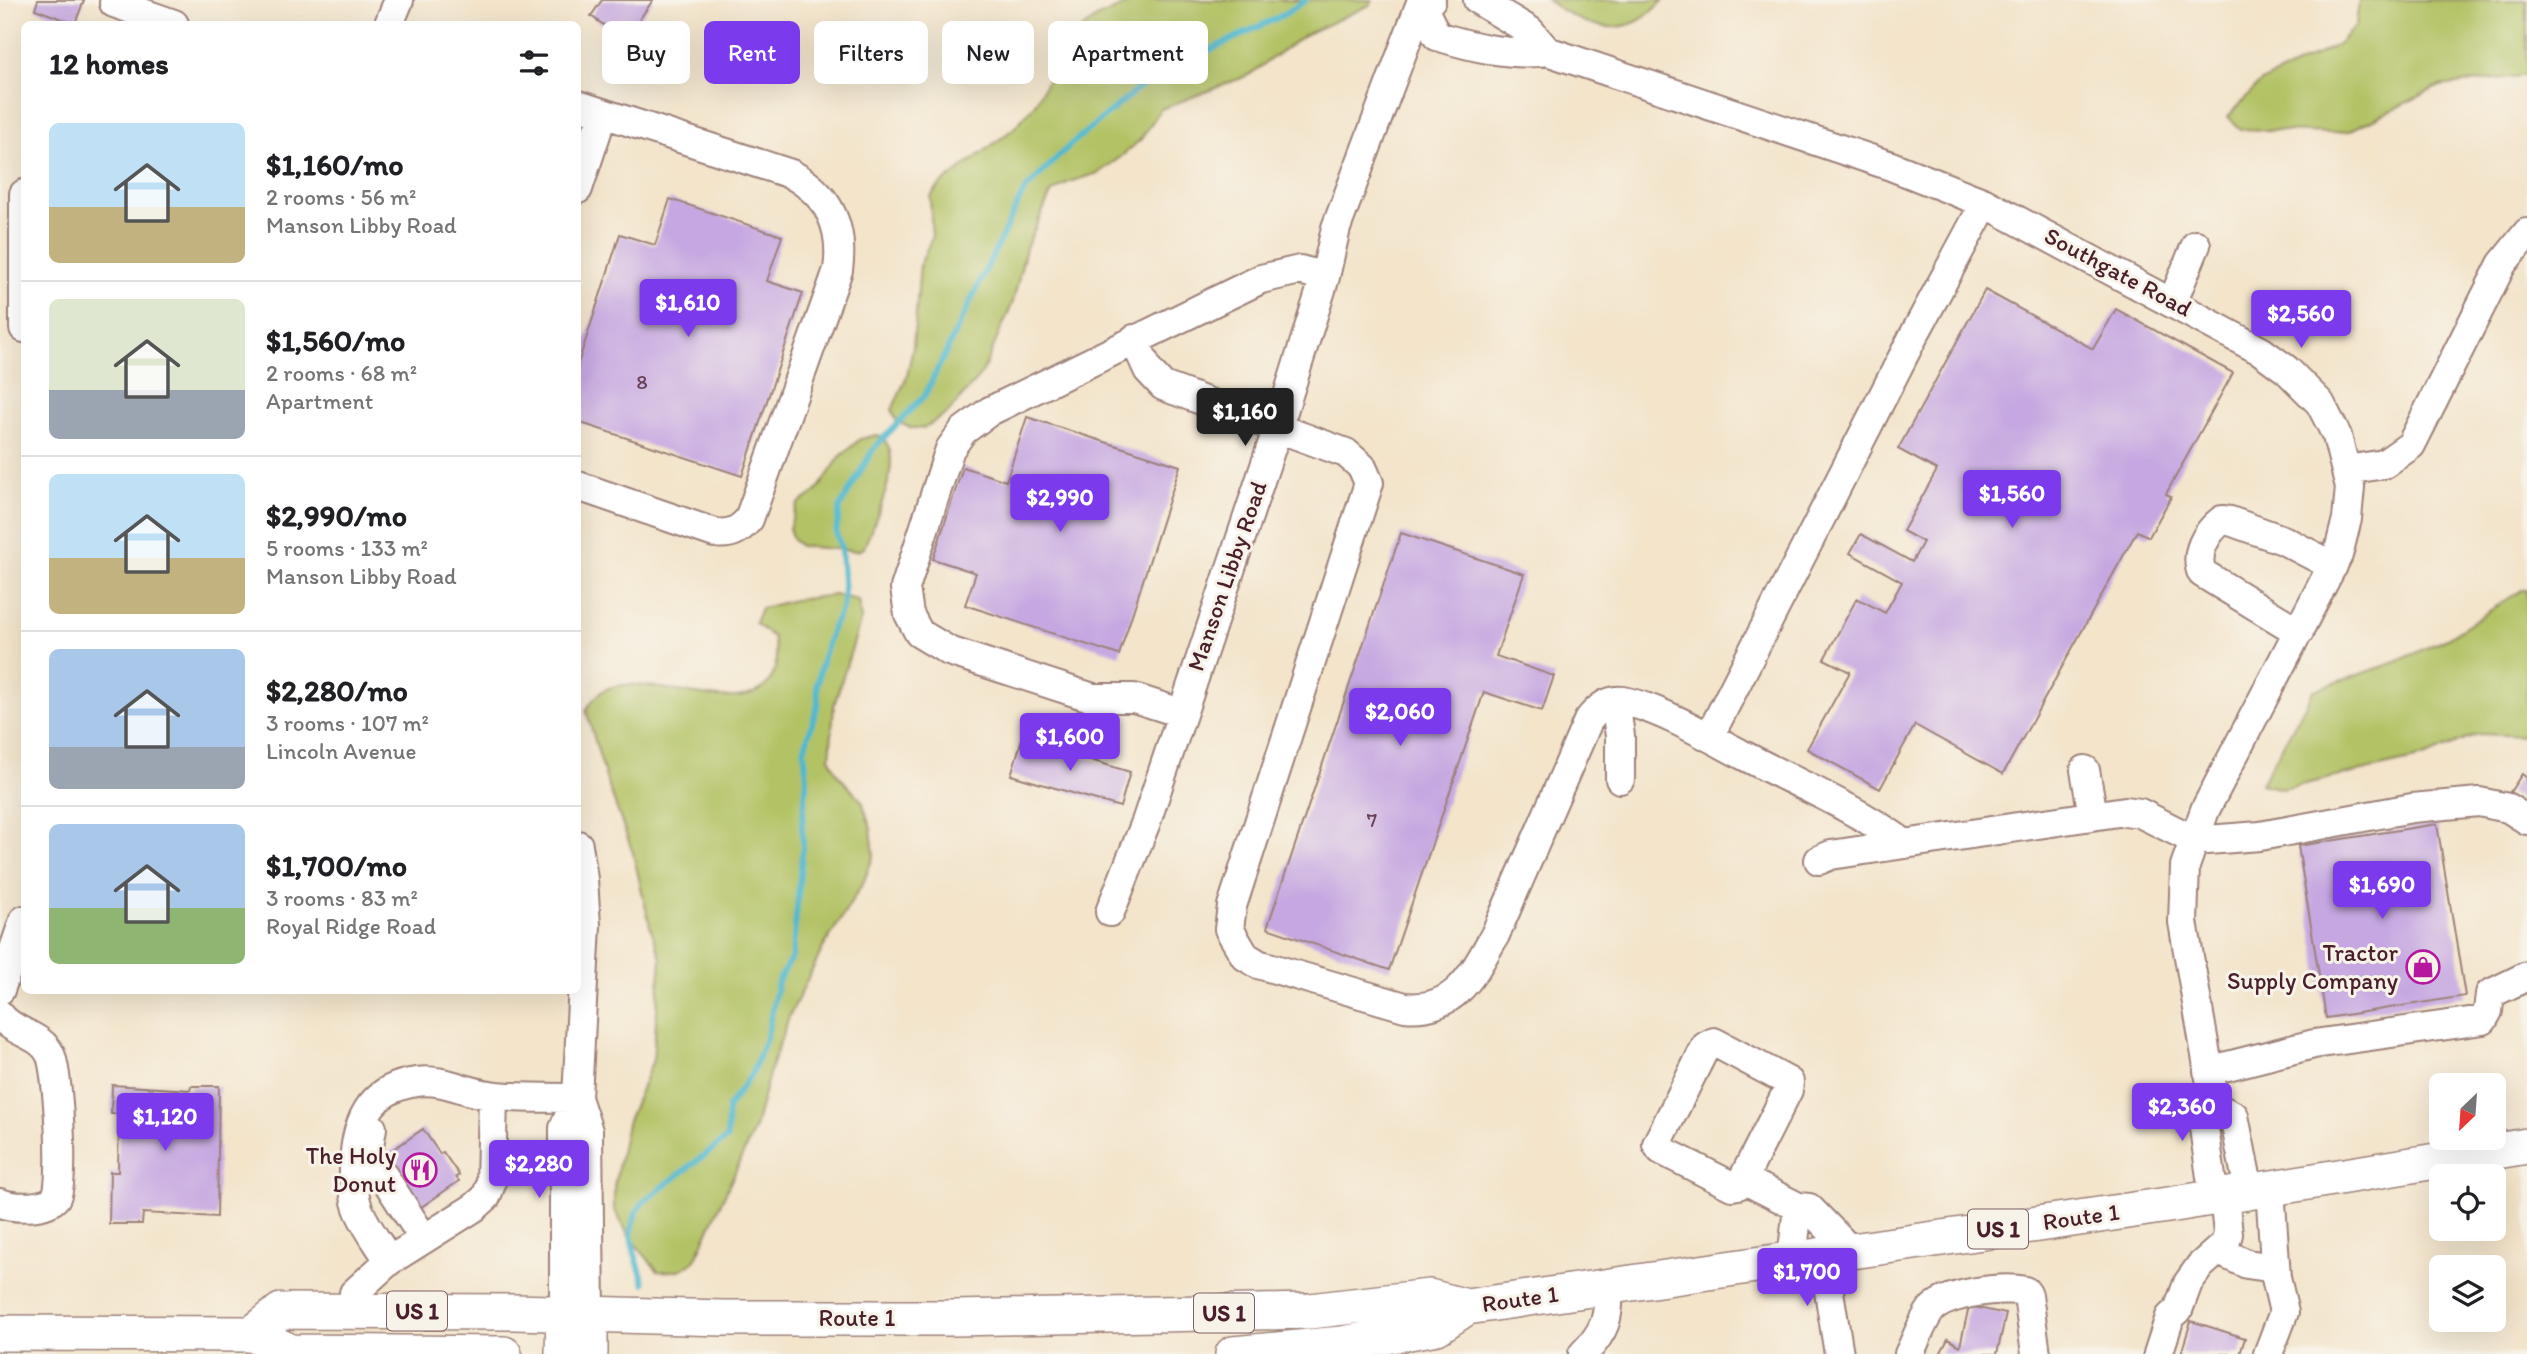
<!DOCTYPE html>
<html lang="en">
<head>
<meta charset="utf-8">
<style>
	body { margin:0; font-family:Itim,sans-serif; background:#f6f6f6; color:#202124; height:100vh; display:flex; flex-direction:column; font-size:26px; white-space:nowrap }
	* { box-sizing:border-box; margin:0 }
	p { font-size:23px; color:#757577 }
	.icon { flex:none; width:38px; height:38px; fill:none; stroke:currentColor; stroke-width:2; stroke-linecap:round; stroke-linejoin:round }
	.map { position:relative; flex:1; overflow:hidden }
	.panel { position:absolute; left:21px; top:21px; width:560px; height:973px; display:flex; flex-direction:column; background:#fff; border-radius:10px; box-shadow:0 7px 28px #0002 }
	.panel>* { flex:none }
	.top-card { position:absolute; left:602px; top:21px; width:665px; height:63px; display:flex; gap:14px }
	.needle { width:46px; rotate:205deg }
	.buttons { position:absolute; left:2429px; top:1073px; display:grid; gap:14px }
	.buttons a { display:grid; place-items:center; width:77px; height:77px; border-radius:10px; background:#fff; box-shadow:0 7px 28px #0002; font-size:35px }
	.price { position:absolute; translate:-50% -60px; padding:0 16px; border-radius:7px; background:#7c3aed; color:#fff; font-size:23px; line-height:46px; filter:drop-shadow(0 2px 4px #0008) }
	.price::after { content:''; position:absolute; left:50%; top:42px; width:21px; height:16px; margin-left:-10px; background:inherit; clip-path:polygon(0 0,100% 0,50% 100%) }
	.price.active { background:#222; color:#fff }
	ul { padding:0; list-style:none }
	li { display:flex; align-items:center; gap:21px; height:175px; padding:0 28px }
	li+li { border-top:2px solid #e0e0e0 }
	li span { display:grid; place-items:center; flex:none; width:196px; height:140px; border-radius:10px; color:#555 }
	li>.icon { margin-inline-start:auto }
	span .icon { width:84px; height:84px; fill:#fffc; stroke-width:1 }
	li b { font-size:30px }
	h2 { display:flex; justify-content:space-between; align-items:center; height:84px; padding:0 28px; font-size:30px }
	.chip { padding:0 24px; border-radius:10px; background:#fff; box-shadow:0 7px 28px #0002; font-size:24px; line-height:63px }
	.chip.active { background:#7c3aed; color:#fff }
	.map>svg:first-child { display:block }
</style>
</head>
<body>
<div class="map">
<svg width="2527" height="1354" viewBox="0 0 2527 1354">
	<rect width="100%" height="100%" fill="#f7f3e8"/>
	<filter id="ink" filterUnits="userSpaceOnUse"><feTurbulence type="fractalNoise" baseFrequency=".0143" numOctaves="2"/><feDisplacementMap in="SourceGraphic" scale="14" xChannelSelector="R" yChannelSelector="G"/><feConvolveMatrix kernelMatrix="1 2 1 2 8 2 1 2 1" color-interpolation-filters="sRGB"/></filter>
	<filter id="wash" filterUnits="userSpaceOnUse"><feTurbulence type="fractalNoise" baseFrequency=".00686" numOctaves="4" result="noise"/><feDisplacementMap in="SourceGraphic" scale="28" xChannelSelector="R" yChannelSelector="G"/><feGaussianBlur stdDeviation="1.57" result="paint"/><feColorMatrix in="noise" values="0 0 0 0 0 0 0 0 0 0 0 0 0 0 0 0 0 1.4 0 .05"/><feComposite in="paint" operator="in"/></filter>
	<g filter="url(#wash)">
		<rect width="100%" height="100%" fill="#f3e4ca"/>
		<path fill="#b3c265" stroke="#7e7048" stroke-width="2" d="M 1136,0 L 1372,0 L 1370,5 L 1304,35 L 1249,75 L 1161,109 L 1141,139 L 1122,156 L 1098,173 L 1069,182 L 1051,193 L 1026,248 L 1013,302 L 982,373 L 948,413 L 924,428 L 911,428 L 897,422 L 892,410 L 907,376 L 913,347 L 920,265 L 932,237 L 930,197 L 940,185 L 1013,129 L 1033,107 L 1072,36 L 1098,17 Z
			M 1547,0 L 1664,0 C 1656,6 1647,17 1638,21 C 1604,37 1574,19 1547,0 Z
			M 2359,0 L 2527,0 L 2527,75 L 2440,86 L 2349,131 L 2330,133 L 2241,129 L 2228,117 L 2261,82 L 2337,45 L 2356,25 Z
			M 876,435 C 912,448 873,523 864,548 L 857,551 L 800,546 L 793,540 L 789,528 L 798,504 L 816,492 L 840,457 L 860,439 Z
			M 2522,590 L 2527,590 L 2527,736 L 2478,734 L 2424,757 L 2283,789 L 2261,784 L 2314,690 L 2396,662 L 2447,638 Z
			M 835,595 L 858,600 L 861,619 L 834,705 L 830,759 L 838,775 L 862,801 L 871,829 L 874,855 L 863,883 L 823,948 L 789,1017 L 770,1070 L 755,1128 L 697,1256 C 688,1271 674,1272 658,1271 L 630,1238 L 614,1209 L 614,1187 L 627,1123 L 653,1060 L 661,958 L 650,926 L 633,853 L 607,782 L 586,710 C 592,701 598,692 609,688 C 650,670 765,733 776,664 C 777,656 774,645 773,637 L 755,623 L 761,608 L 794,600 Z"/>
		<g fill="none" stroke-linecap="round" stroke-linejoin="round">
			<path stroke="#50b8ce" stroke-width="6" d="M 644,1283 C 635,1250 621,1233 643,1202 L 727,1138 L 728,1107 L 751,1075 L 767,1036 L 778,981 L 792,957 L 803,845 L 802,825 L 807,780 L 804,750 L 818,704 L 817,684 L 823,657 L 831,631 L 842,608 L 844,592 L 841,549 L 836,533 L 840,507 L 874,448 L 925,395 L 1024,191 L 1070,145 L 1151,78 L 1283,15 L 1306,0"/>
		</g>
		<g id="blocks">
			<path fill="#c6a7e1" d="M 38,0 L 84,0 L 75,24 L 35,9 Z
				M 602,0 L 653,0 L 625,40 L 591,16 Z
				M 670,199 L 782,236 L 767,281 L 803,293 L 742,476 L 578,422 L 578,364 L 620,234 L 655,245 Z
				M 1985,290 L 2093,349 L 2116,309 L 2233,373 L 2166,494 L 2171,497 L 2149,537 L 2137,531 L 2003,774 L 1915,725 L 1880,789 L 1807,749 L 1850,672 L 1824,659 L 1857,598 L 1885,613 L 1902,582 L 1850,553 L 1861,534 L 1912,562 L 1923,542 L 1903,531 L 1937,470 L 1898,449 Z
				M 1027,417 L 1180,466 L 1119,655 L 965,605 L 976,573 L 933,559 L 963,467 L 1006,481 Z
				M 1401,533 L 1524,574 L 1496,656 L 1554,676 L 1542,711 L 1484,692 L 1389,970 L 1267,928 Z
				M 1022,739 L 1130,772 L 1120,807 L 1011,775 Z
				M 2522,774 L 2527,778 L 2527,803 L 2510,792 Z
				M 2437,824 L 2465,996 L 2326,1018 L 2298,846 Z
				M 112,1085 L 190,1090 L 191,1086 L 219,1086 L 217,1217 L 143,1213 L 142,1224 L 109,1224 L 110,1172 L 118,1172 L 119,1114 L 111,1114 Z
				M 423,1129 L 440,1154 L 443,1152 L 459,1175 L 456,1177 L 459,1181 L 414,1212 L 378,1160 Z
				M 1969,1306 L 2006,1314 L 1997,1354 L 1940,1354 L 1948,1339 L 1960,1346 Z
				M 2191,1321 L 2245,1338 L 2240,1354 L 2181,1354 Z"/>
		</g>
	</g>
	<g filter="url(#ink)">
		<use href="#blocks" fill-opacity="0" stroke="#9e827a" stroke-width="2"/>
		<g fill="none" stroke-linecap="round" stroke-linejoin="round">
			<defs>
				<path id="minor" d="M 1431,0 L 1421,4 L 1437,36 C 1473,47 1509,56 1547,51 L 1891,166 L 1985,203 L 2261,351 L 2287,370 L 2320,403 L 2337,436 L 2350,487 L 2347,519 L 2338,555 L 2205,810 L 2185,866 L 2183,922 L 2215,1107
					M 1478,0 L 1530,31 L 1547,51
					M 114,3 L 174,24
					M 389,24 L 399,0
					M 578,105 L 791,174 C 829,195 844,227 838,270 L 749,519 C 739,531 730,535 715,533 L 578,486
					M 578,189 L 603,113
					M 24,194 L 24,328
					M 2173,301 L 2196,245
					M 1134,339 L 1148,370 L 1163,386 L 1346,453 L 1362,467 L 1369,483 L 1232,906 L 1229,929 L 1245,956 L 1258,964 L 1405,1007 C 1456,1012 1473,974 1495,935 L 1588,721 C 1596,710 1608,699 1623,701 C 1657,707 1709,737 1741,754 C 1796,783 1854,807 1905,844
					M 2347,470 L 2384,464 L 2411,445 L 2502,264 L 2527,233
					M 2299,632 L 2202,573 C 2194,554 2206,532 2222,520 L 2230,521 L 2283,540 L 2333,566
					M 1615,701 L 1620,736 L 1620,779
					M 1181,713 L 1134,698 L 1093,698 L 949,651 L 919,633 L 909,614 L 905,588 L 945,464 L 950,449 L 963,431 L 990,411 L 1261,279 L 1300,270 L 1325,277
					M 1709,737 L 1913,337 L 1985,203
					M 2085,770 L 2093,815
					M 1819,860 L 1831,855 L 2125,811 L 2140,813 L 2182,834 L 2207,840 L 2260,836 L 2412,808 L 2479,802 L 2508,808 L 2527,820
					M 1110,912 L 1146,822 L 1278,427 L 1325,277 L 1336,228 L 1422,0
					M 0,990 L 24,920
					M 0,1015 C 12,1033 41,1034 50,1054 C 58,1069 65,1183 56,1197 C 46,1210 13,1208 0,1203
					M 2208,1071 L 2314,1044 L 2483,1020 L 2488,1011 L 2490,994 L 2527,976
					M 493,1096 L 491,1184 L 486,1197 L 475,1207 L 389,1261 C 379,1243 363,1224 357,1205 C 353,1194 354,1179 354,1167 C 355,1125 368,1088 417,1082 C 442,1078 465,1092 490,1095 C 518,1099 548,1097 577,1098
					M 577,1098 L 588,1131 L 590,1314
					M 2215,1107 L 2234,1116 L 2249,1191
					M 372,1128 L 368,1152 L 424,1239
					M 1743,1179 L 1738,1185 L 1732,1186 L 1661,1150 L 1657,1144 L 1706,1046 L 1714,1042 L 1789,1082 L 1788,1090 L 1743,1179 L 1798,1207 L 1792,1259
					M 2214,1198 L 2203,1121 L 2215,1107
					M 1798,1207 L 1809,1208 L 1850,1250
					M 2219,1251 L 2247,1264 L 2275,1268
					M 1823,1254 L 1839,1354
					M 353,1311 L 354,1293 L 389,1261
					M 564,1313 L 564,1128 L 577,1098 L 586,925 L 583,879 L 578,845
					M 1583,1354 C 1605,1332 1610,1317 1608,1286
					M 1909,1354 C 1916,1340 1922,1322 1931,1310 C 1945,1293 2004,1286 2025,1291 L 2028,1295 L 2036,1354
					M 2158,1354 L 2170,1317 L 2178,1310 L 2188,1283 L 2200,1266 L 2225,1244 L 2228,1234 L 2224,1196
					M 2268,1354 L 2284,1312 L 2276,1278 L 2270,1188"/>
				<path id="major" d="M 590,1314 L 590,1354
					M 0,1333 L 252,1334 L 291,1352 L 504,1354
					M 252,1334 L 281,1311 L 515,1312 L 723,1318 L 955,1318 L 1310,1311 L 1429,1297 L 1467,1307 L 2175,1204 L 2527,1146
					M 563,1354 L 564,1313
					M 1233,1354 L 1342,1344 L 1437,1327 L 1467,1307"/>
			</defs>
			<use href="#minor" stroke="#9e827a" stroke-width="32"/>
			<use href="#major" stroke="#9e827a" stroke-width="38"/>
			<use href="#minor" stroke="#fff" stroke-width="28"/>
			<use href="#major" stroke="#fff" stroke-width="35"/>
		</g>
	</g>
	<defs>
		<symbol id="shop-ring" viewBox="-11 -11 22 22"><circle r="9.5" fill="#f7f3e8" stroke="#b5179e" stroke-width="1.5"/><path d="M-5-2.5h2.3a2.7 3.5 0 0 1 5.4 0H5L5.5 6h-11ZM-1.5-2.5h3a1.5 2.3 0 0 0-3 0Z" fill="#b5179e"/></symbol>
		<symbol id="restaurant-ring" viewBox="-11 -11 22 22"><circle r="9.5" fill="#f7f3e8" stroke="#b5179e" stroke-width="1.5"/><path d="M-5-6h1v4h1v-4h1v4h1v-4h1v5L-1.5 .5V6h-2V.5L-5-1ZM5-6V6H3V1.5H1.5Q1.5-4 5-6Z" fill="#b5179e"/></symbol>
	</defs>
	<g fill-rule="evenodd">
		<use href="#shop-ring" x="2404" y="948" width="38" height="38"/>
		<use href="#restaurant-ring" x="401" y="1151" width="38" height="38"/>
	</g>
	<g text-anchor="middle" stroke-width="6" stroke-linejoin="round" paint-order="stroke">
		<g font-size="21" fill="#694158">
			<text x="642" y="389">8</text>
			<text x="1372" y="827">7</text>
		</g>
		<g fill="#f7f3e8" stroke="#7e5f64" stroke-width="2">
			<rect x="1968" y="1209.5" width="60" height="39" rx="5"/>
			<rect x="387" y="1291.5" width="60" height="39" rx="5"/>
			<rect x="1194" y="1293.5" width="60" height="39" rx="5"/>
		</g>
		<g font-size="23" font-weight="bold" fill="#4a1f2b">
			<text x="1998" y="1237">US 1</text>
			<text x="417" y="1319">US 1</text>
			<text x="1224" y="1321">US 1</text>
		</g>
		<g font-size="24" fill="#4a1f2b" stroke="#f7f3e8">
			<text transform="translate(2118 272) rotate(28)" y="8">Southgate Road</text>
			<text transform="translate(1227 576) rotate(-71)" y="8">Manson Libby Road</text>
			<text transform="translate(2081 1217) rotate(-8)" y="8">Route 1</text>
			<text transform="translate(1520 1299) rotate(-8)" y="8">Route 1</text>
			<text x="857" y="1326">Route 1</text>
		</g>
		<g font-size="24" fill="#4a1f2b" stroke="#f7f3e8" text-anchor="end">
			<text x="2398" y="961">Tractor<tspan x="2398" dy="28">Supply Company</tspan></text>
			<text x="396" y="1164">The Holy<tspan x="396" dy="28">Donut</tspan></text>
		</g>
	</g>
</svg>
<div class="buttons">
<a><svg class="needle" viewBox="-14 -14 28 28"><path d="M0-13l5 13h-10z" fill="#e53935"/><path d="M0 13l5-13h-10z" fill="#757577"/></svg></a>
<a><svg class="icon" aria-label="locate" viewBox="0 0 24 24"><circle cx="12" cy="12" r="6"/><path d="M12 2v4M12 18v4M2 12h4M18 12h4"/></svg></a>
<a><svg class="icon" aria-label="layers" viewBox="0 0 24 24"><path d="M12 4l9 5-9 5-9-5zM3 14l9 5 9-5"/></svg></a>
</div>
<b class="price" style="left:688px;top:339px">$1,610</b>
<b class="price" style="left:2301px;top:350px">$2,560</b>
<b class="price active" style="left:1245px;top:448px">$1,160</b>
<b class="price" style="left:2012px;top:530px">$1,560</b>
<b class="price" style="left:1060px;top:534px">$2,990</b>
<b class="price" style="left:1400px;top:748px">$2,060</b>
<b class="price" style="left:1070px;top:773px">$1,600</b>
<b class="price" style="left:2382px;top:921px">$1,690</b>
<b class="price" style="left:2182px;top:1143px">$2,360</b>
<b class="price" style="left:165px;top:1153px">$1,120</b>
<b class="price" style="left:539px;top:1200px">$2,280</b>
<b class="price" style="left:1807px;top:1308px">$1,700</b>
<div class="top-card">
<a class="chip">Buy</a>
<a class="chip active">Rent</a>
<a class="chip">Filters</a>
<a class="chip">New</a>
<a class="chip">Apartment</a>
</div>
<section class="panel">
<h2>12 homes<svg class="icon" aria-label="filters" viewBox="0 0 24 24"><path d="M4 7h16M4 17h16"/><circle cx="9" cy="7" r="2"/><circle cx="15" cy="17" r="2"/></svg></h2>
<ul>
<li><span style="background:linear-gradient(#bfe0f5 60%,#c2b280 0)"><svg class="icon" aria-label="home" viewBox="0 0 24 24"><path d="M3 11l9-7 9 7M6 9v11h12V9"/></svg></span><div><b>$1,160/mo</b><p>2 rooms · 56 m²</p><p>Manson Libby Road</p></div></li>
<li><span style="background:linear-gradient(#dfe7d0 65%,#9aa5b1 0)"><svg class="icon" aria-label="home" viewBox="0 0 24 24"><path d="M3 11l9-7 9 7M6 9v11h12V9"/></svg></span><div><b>$1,560/mo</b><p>2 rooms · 68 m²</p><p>Apartment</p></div></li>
<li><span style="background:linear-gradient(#bfe0f5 60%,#c2b280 0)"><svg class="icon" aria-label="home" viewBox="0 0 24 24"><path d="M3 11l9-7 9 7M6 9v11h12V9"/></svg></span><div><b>$2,990/mo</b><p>5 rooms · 133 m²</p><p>Manson Libby Road</p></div></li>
<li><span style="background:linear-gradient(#a9c7e8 70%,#9aa5b1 0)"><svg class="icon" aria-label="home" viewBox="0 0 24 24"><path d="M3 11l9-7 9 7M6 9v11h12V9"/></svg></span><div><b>$2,280/mo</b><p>3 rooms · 107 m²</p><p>Lincoln Avenue</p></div></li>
<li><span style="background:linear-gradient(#a9c7e8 60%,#8fb573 0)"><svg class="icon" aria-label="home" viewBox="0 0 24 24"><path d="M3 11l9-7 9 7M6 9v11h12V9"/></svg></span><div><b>$1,700/mo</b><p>3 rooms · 83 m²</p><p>Royal Ridge Road</p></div></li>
</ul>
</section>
</div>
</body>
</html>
